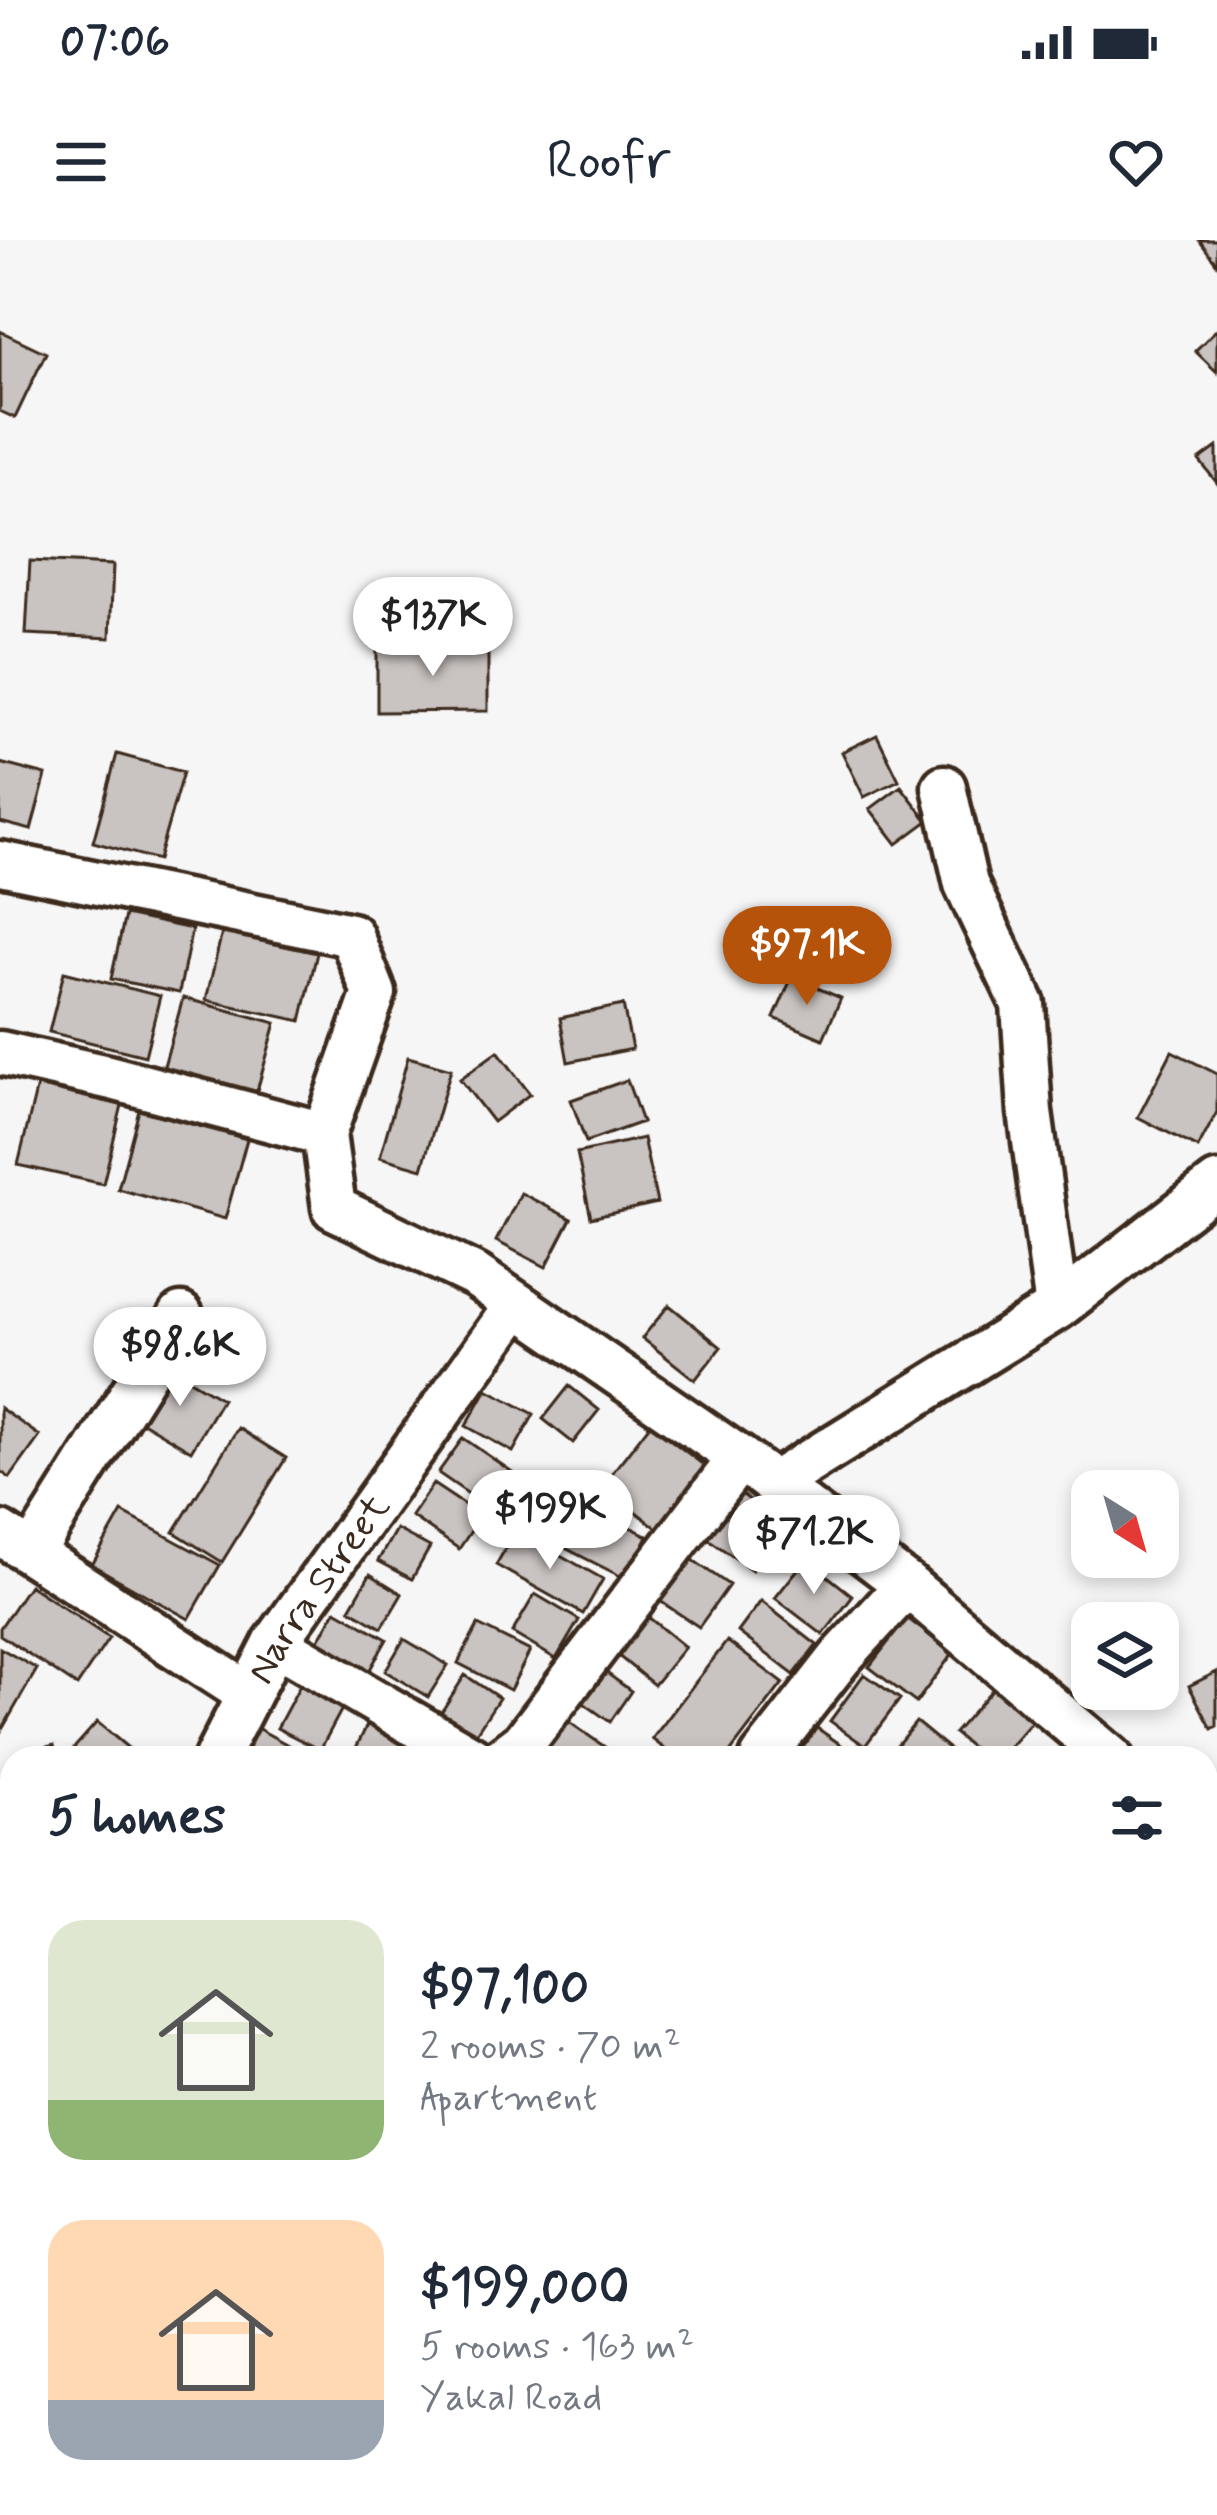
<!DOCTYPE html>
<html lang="en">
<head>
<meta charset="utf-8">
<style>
	body { margin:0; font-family:Mynerve,sans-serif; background:#f2f2f3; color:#1f2937; height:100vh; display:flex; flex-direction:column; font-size:45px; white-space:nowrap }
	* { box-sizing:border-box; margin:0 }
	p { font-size:39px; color:#747a83 }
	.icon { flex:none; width:66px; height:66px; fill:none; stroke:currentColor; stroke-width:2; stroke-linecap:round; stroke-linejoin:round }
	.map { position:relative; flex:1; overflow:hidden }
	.sheet { position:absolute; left:0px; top:1506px; width:1218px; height:771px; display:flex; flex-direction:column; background:#fff; border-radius:36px 36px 0 0; box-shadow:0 6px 18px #0003 }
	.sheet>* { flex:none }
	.needle { width:78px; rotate:143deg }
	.fabs { position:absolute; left:1071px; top:1230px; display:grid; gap:24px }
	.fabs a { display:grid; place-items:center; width:108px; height:108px; border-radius:24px; background:#fff; box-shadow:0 6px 18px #0003; font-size:60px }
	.price { position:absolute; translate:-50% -102px; padding:0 27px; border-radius:42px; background:#fff; color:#222; font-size:39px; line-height:78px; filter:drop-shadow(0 3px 6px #0008) }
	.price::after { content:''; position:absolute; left:50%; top:72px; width:36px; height:27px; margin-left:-18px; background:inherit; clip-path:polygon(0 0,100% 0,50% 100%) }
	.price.current { background:#b45309; color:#fff }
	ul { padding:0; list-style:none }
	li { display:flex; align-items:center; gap:36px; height:300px; padding:0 48px }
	li span { display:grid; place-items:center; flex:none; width:336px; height:240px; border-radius:36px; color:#555 }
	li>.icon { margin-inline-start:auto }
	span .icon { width:144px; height:144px; fill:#fffc; stroke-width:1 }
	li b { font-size:51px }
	h2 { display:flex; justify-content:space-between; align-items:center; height:144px; padding:0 48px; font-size:51px }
	.status { display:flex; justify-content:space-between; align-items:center; height:84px; padding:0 60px; background:#fff; direction:ltr }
	.status svg { height:33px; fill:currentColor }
	header { display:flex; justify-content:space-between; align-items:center; height:156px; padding:0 48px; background:#fff; font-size:54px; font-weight:600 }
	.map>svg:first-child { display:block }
</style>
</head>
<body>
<div class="status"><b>07:06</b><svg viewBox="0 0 49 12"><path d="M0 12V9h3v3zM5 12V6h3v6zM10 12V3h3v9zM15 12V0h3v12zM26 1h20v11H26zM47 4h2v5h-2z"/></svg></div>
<header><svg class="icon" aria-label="menu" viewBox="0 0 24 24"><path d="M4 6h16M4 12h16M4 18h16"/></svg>Roofr<svg class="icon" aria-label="heart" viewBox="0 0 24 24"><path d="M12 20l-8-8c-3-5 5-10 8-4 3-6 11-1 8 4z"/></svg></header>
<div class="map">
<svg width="1217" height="2275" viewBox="0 0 1217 2275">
	<rect width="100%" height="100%" fill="#f7f6f6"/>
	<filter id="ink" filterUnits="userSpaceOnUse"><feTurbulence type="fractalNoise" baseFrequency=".00833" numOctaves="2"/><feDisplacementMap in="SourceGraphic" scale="24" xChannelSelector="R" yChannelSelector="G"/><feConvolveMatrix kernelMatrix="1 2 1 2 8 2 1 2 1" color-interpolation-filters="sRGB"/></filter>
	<g filter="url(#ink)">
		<path fill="#c9c3c1" stroke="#3b2a1e" stroke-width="3" d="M 1199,0 L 1217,0 L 1217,24 Z
			M 1217,89 L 1217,132 L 1195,111 Z
			M 0,91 L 46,113 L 15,178 L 0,171 Z
			M 1217,207 L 1217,243 L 1199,220 Z
			M 30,321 L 113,325 L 110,398 L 26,394 Z
			M 488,405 L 488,471 L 377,472 L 377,406 Z
			M 877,495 L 899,540 L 864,557 L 842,512 Z
			M 117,514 L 183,532 L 158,620 L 93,602 Z
			M 0,523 L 46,535 L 31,590 L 0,582 Z
			M 901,546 L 928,581 L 897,604 L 870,569 Z
			M 125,675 L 192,689 L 179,753 L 111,739 Z
			M 222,692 L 317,713 L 301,781 L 206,760 Z
			M 64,732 L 160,756 L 145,816 L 49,792 Z
			M 792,737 L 841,758 L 823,799 L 774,778 Z
			M 183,758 L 276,783 L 255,858 L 162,833 Z
			M 623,765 L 632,809 L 568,822 L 560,778 Z
			M 498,811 L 530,854 L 493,882 L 460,839 Z
			M 1172,811 L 1217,834 L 1217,872 L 1198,908 L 1138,877 Z
			M 408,817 L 451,829 L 422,929 L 380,917 Z
			M 627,840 L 642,882 L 586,902 L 571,860 Z
			M 37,846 L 122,865 L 103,944 L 18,925 Z
			M 139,870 L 247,899 L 225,979 L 118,949 Z
			M 643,898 L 657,963 L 591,978 L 577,913 Z
			M 521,953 L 571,979 L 546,1027 L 496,1001 Z
			M 669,1065 L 721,1107 L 695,1140 L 642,1098 Z
			M 168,1127 L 222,1159 L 191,1211 L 137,1179 Z
			M 569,1146 L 599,1170 L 573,1203 L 543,1179 Z
			M 487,1149 L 534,1174 L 513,1212 L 466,1186 Z
			M 0,1168 L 40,1196 L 10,1238 L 0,1231 Z
			M 650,1184 L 710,1230 L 662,1292 L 602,1246 Z
			M 238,1188 L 286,1218 L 222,1322 L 174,1292 Z
			M 463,1198 L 524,1240 L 499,1275 L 438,1233 Z
			M 433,1244 L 481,1276 L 459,1309 L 411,1276 Z
			M 552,1248 L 648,1296 L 626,1339 L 530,1290 Z
			M 740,1253 L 785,1285 L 752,1330 L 708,1299 Z
			M 122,1272 L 220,1325 L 189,1379 L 92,1325 Z
			M 396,1289 L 430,1307 L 412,1339 L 378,1321 Z
			M 516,1290 L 603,1339 L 583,1374 L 496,1325 Z
			M 690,1318 L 729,1345 L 699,1387 L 660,1361 Z
			M 806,1319 L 853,1356 L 823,1395 L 775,1358 Z
			M 370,1334 L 402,1354 L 382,1388 L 350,1369 Z
			M 29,1345 L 109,1398 L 77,1446 L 0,1395 L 0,1388 Z
			M 535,1354 L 579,1380 L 556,1419 L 512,1393 Z
			M 761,1361 L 817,1405 L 794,1435 L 738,1392 Z
			M 336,1370 L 387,1399 L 363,1442 L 311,1414 Z
			M 642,1372 L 685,1407 L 654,1445 L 611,1410 Z
			M 907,1378 L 953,1413 L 916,1463 L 869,1427 Z
			M 478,1385 L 530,1411 L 510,1450 L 458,1423 Z
			M 404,1399 L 448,1425 L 428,1457 L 385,1431 Z
			M 727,1401 L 783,1443 L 726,1518 L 676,1518 L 652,1499 Z
			M 0,1408 L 37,1429 L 0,1493 Z
			M 600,1428 L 631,1451 L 610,1482 L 578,1459 Z
			M 1217,1432 L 1217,1486 L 1212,1489 L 1189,1446 Z
			M 864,1434 L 900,1459 L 865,1506 L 830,1481 Z
			M 465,1435 L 499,1458 L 474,1496 L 440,1474 Z
			M 300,1445 L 343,1467 L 320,1510 L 277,1488 Z
			M 996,1445 L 1035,1478 L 1000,1518 L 984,1518 L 954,1493 Z
			M 372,1475 L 424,1501 L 415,1518 L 351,1518 Z
			M 562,1477 L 605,1507 L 597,1518 L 533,1518 Z
			M 97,1482 L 140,1518 L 66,1517 Z
			M 916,1482 L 960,1518 L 886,1518 Z
			M 255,1487 L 301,1512 L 298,1518 L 238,1518 Z
			M 817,1488 L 847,1509 L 841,1518 L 795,1518 Z
			M 54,1505 L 57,1518 L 15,1518 L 14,1515 Z
			M 1206,1641 L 1217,1652 L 1217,1692 L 1206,1703 Z
			M 12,1699 L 12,1726 L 0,1718 Z
			M 0,1731 L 12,1739 L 12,1789 L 4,1802 L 0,1799 Z
			M 0,2058 L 12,2071 L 12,2098 L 1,2108 Z
			M 12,2111 L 12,2175 L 0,2162 L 0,2122 Z
			M 0,2168 L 12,2181 L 12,2200 L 0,2212 Z
			M 12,2217 L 12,2265 L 44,2265 L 32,2275 L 21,2275 L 0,2255 L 0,2228 Z
			M 44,2265 L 102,2265 L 113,2275 L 32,2275 Z
			M 156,2265 L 197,2265 L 205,2275 L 143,2275 Z"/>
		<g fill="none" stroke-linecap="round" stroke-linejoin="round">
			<defs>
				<g id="minor">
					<path d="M 944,547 L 966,644 L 1023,764 L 1030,872 L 1057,1068"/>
					<path d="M 0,623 L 351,695 L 374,753 L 324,894"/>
					<path d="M 0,813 L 112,838 L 324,894 L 334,968 L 476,1036 L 740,1218 L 907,1345 L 1111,1518"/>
					<path d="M 775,1243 L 1057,1068 L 1217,944"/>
					<path d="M 0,1293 L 248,1454"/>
					<path d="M 32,1313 L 181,1075"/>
					<path d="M 275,1403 L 472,1518"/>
					<path id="s1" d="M 216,1518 L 275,1403 L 515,1067"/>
					<path d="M 503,1518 L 523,1503 L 740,1218"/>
					<path d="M 762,1518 L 840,1418 L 907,1345"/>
					<path d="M 1206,1599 L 1217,1609"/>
					<path d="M 0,1615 L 12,1608"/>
					<path d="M 1206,1886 L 1217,1874"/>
					<path d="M 0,1980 L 12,1955"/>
					<path d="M 427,2265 L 436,2275"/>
					<path d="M 0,2272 L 3,2275"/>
					<path d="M 262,2275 L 273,2265"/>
					<path d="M 566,2275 L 576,2265"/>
				</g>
			</defs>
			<use href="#minor" stroke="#3b2a1e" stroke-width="51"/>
			<use href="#minor" stroke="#fff" stroke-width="42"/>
		</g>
	</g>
	<g text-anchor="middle" stroke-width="9" stroke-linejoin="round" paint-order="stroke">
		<g font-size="39" fill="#3b2a1e" stroke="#fff">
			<text dy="14" stroke="none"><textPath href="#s1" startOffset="198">Narra Street</textPath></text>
		</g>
	</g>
</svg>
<div class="fabs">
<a><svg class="needle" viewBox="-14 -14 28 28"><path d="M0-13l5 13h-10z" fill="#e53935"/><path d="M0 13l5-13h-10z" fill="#747a83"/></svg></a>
<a><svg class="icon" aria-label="layers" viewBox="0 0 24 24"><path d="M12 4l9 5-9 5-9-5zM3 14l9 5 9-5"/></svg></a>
</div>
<b class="price" style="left:433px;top:439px">$137K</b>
<b class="price current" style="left:807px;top:768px">$97.1K</b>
<b class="price" style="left:180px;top:1169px">$98.6K</b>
<b class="price" style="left:550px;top:1332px">$199K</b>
<b class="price" style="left:814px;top:1357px">$71.2K</b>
<section class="sheet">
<h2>5 homes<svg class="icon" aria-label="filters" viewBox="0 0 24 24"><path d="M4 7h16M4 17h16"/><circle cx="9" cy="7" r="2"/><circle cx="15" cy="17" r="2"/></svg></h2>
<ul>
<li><span style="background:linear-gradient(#dfe7d0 75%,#8fb573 0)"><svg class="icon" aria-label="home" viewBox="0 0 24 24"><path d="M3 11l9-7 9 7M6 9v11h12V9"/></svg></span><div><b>$97,100</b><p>2 rooms · 70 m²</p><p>Apartment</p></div></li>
<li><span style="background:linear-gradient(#ffd9b3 75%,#9aa5b1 0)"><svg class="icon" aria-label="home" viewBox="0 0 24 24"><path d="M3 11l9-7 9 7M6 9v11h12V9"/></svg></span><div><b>$199,000</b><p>5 rooms · 163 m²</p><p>Yakal Road</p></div></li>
</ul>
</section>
</div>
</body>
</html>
